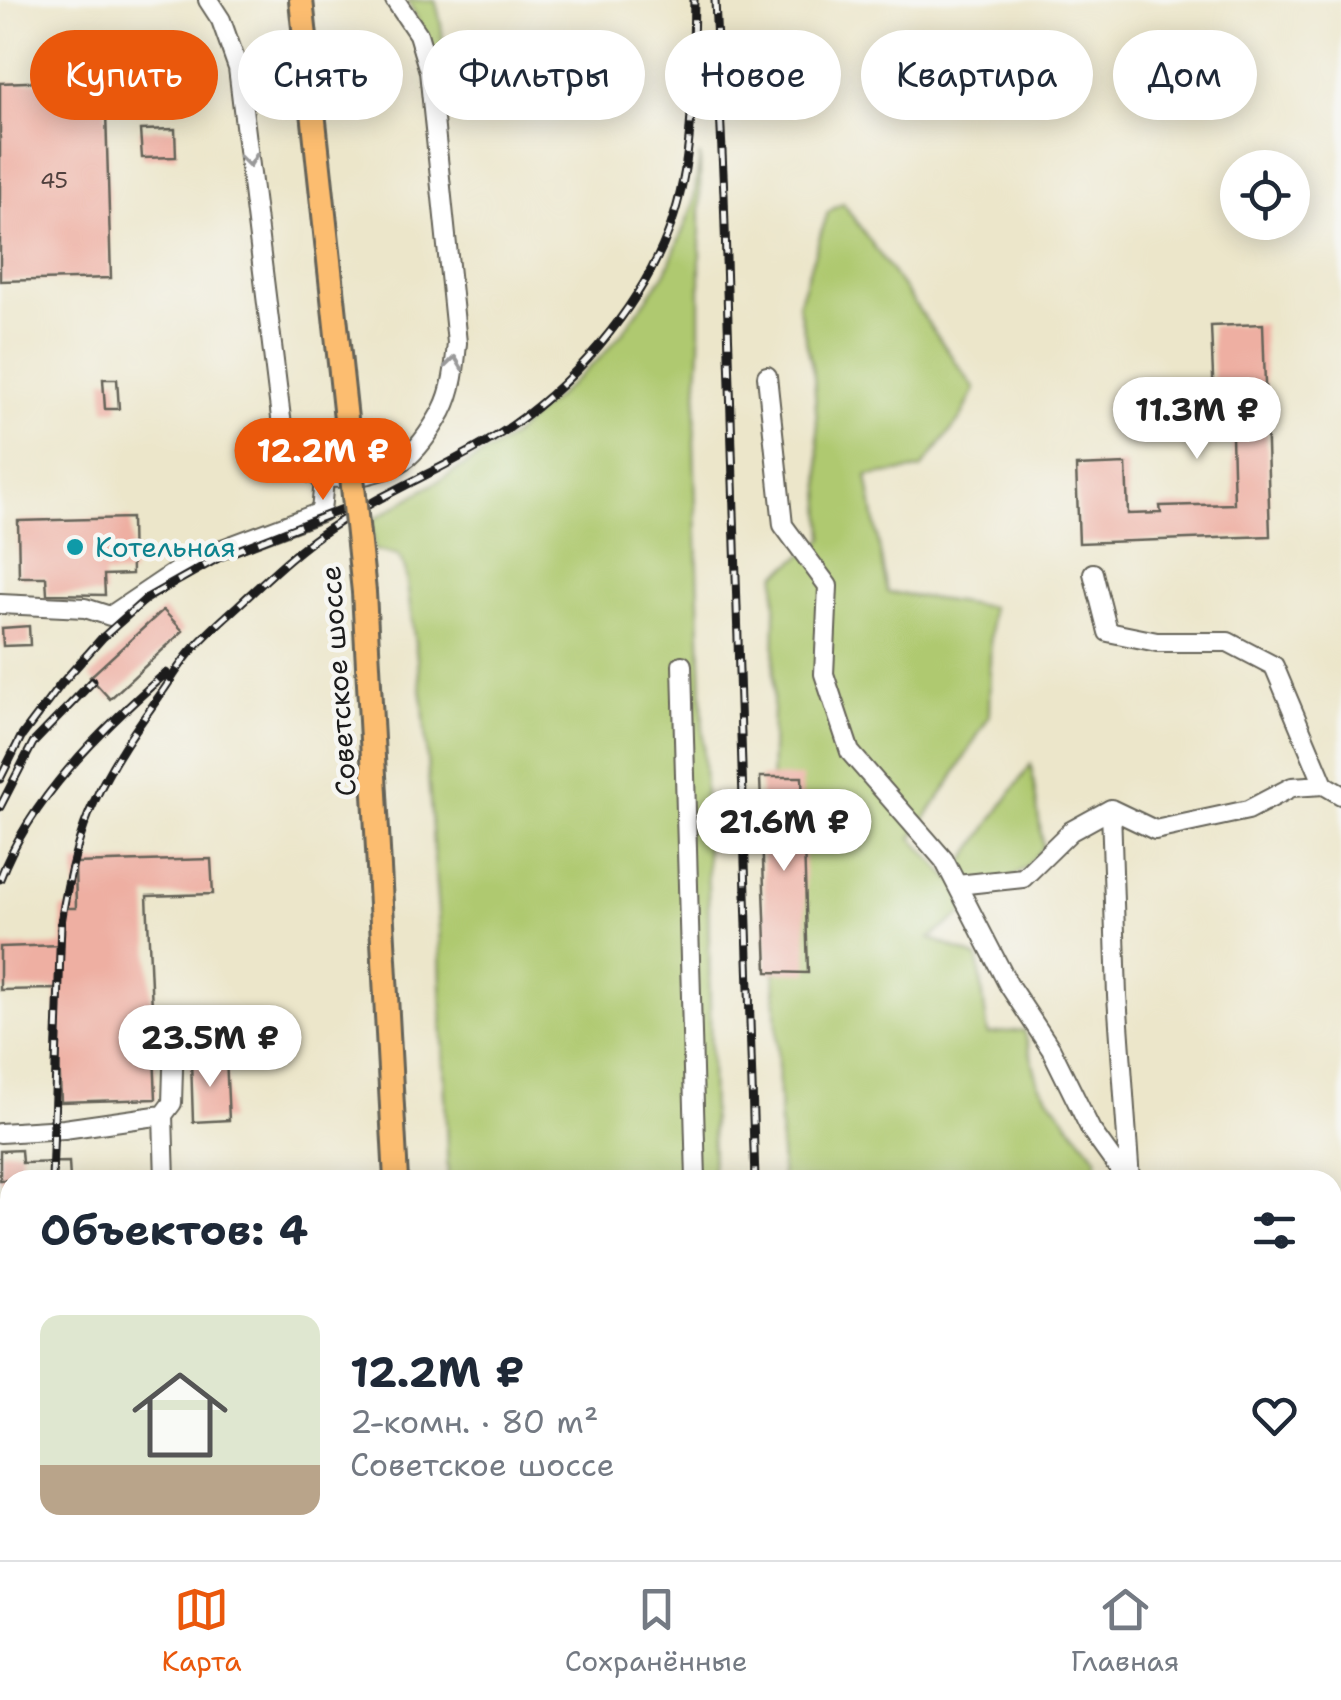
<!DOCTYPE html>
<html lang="ru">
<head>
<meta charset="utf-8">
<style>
	body { margin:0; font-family:"Shantell Sans",sans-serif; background:#f6f6f7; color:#1f2937; height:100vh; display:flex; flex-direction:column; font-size:38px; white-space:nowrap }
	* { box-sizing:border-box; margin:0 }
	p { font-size:32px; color:#747a83 }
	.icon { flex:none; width:55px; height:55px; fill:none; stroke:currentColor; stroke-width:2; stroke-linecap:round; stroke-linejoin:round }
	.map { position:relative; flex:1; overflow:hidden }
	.drawer { position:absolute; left:0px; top:1170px; width:1342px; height:390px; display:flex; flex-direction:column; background:#fff; border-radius:30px 30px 0 0; box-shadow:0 5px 25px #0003 }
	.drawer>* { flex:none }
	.banner { position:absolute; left:30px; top:30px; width:1282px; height:90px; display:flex; gap:20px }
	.buttons { position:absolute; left:1220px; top:150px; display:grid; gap:20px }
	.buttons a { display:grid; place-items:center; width:90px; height:90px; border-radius:50%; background:#fff; box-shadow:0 5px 25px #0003; font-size:50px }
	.price { position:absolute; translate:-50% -85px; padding:0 22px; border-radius:35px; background:#fff; color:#222; font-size:32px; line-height:65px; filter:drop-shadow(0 2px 5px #0008) }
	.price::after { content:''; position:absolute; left:50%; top:60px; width:30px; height:22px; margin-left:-15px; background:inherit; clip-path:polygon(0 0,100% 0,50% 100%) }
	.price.selected { background:#ea580c; color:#fff }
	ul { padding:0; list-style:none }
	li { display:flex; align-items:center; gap:30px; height:250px; padding:0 40px }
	li span { display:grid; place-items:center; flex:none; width:280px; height:200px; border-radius:20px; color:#555 }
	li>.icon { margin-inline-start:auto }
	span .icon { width:120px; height:120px; fill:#fffc; stroke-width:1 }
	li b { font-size:42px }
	h2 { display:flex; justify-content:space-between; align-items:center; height:120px; padding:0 40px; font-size:42px }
	.tag { padding:0 35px; border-radius:45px; background:#fff; box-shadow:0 5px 25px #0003; font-size:35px; line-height:90px }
	.tag.selected { background:#ea580c; color:#fff }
	.dock { display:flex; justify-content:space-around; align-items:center; height:140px; border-top:2px solid #e0e1e3; background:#fff; font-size:28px; color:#747a83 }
	.dock a { display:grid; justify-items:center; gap:5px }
	.dock .selected { color:#ea580c }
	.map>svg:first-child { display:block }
</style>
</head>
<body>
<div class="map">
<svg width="1341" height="1560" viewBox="0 0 1341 1560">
	<rect width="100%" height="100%" fill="#f6f6f2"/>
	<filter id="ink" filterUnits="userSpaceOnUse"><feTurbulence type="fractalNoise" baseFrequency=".01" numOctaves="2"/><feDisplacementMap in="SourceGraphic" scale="20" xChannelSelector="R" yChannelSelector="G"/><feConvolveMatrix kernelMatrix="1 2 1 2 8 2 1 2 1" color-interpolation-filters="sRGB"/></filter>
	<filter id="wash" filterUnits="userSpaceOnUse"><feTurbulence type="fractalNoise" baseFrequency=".0048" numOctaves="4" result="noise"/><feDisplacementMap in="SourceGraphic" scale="40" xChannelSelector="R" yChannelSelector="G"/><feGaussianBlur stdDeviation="2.25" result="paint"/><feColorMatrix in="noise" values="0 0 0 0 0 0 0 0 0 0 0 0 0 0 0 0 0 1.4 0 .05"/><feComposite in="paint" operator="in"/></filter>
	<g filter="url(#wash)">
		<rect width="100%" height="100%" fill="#ece6ca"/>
		<path fill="#afc96f" stroke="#667246" stroke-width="2.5" d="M 407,0 L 435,0 C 444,29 446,51 437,79 L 416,16 Z
			M 700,155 L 700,349 L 694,443 L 708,889 L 713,1180 L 448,1180 L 439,928 L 423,703 L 405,569 L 398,555 L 374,550 L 371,521 L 509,439 L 601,357 L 622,333 L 666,272 L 693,205 Z
			M 843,203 L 975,389 L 961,418 L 921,469 L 867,476 L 887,592 L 991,607 L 989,716 L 949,784 L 912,838 L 951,880 L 1031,764 L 1043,847 L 1026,867 L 930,938 L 978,958 L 988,1034 L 1024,1030 L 1039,1085 L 1097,1158 L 1094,1180 L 782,1180 L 770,839 L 776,575 L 824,539 L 814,376 L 798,304 L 828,212 Z
			M 449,1550 L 729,1550 L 729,1560 L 450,1560 Z
			M 794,1550 L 1184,1550 L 1184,1560 L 794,1560 Z"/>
		<g id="blocks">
			<path fill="#eeafa2" d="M 105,79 L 111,278 L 0,281 L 0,83 Z
				M 175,129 L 176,157 L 142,158 L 140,130 Z
				M 1263,324 L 1270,536 L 1079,543 L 1076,466 L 1126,464 L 1128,514 L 1161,513 L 1160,506 L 1234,504 L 1231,402 L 1214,402 L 1211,326 Z
				M 103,379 L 117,379 L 119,409 L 105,409 Z
				M 131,518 L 132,574 L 104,575 L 105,595 L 47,594 L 46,577 L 19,577 L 18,521 Z
				M 163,610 L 183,631 L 110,699 L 90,677 Z
				M 29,626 L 30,645 L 3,646 L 2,628 Z
				M 760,777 L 802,777 L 808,973 L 767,972 Z
				M 211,859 L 213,894 L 147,896 L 156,1099 L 61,1102 L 56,989 L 0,990 L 0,947 L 62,945 L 61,908 L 76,908 L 75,863 Z
				M 226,1058 L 229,1120 L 193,1122 L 191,1060 Z
				M 21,1150 L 22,1163 L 69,1162 L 70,1180 L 0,1180 L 0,1151 Z"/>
		</g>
	</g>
	<g filter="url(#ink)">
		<use href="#blocks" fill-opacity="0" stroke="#656359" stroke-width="2.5"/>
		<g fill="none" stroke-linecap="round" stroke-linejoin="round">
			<defs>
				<path id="minor" d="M 208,0 L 221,20 L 238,68 L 281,418 C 285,436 287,454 301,467 C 324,487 380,476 404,460 C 419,449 433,427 442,411 C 453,390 455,366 457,343 L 429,71 L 418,34 L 395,0
					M 767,376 L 783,525 L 828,586 L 824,674 L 850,752 L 944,860 L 1008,984 L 1051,1049 L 1091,1130 L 1127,1180
					M 1093,573 L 1108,632 L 1157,642 L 1228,642 L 1274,666 L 1324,785 L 1341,795
					M 0,604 L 85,608 L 110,616 L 193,560 L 321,512 L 324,479
					M 682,665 L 696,1180
					M 1111,809 L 1117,996 L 1130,1180
					M 957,885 L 1023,878 L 1071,831 L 1111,809 L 1155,830 L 1248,810 L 1292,787 L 1324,785
					M 0,1133 L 64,1129 L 163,1115
					M 165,1180 L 163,1115 L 172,1103 L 174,1036
					M 113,1550 L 114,1560
					M 709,1550 L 710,1560
					M 1193,1550 L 1194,1560"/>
				<path id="major" d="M 301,0 L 346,419
					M 364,592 L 396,1180
					M 417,1550 L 417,1560"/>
			</defs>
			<use href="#minor" stroke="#656359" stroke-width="22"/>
			<use href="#major" stroke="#656359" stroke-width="28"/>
			<use href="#minor" stroke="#fff" stroke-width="18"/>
			<use href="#major" stroke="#fcbd6f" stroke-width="22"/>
			<defs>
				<path id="rail" d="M 715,0 L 724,195 L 755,1180
					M 0,779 L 21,737 L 61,684 L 102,638 L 147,598 L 220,557 L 343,509
					M 0,807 L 33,743 L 93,681
					M 0,879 C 30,799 103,728 166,673
					M 52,1180 L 61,923 C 67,884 78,835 95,800 C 113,760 138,726 163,691 C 173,677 182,660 194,648 C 209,631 227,616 243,601 C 271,575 298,549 330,528 C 382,493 442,470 495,437 C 569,391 642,307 671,225 C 696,153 692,74 694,0
					M 78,1550 L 80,1560
					M 766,1550 L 767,1560"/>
			</defs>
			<use href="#rail" stroke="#1c1c1c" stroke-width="9"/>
			<use href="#rail" stroke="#f6f6f2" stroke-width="5" stroke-dasharray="15" stroke-linecap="butt"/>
			<defs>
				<path id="major-bridge" d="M 346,419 L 364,592"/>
			</defs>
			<use href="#major-bridge" stroke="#656359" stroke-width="28" stroke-linecap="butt"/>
			<use href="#major-bridge" stroke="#fcbd6f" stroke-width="22"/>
		</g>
		<defs><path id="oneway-chevron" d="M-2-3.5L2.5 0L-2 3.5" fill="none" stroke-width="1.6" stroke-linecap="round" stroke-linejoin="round" transform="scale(2.5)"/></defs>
		<g stroke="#999">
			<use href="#oneway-chevron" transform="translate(249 160) rotate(83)"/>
			<use href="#oneway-chevron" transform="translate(454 363) rotate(-83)"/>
		</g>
	</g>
	<circle fill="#0f9aa8" stroke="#f6f6f2" stroke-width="4" cx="75" cy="547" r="10"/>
	<g text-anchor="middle" stroke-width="9" stroke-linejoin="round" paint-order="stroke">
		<g font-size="22" fill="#50413e">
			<text x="54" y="188">45</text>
		</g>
		<g font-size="28" fill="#0d838f" stroke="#f6f6f2" text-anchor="start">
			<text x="95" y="557">Котельная</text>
		</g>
		<g font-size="28" fill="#1c1c1c" stroke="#f6f6f2">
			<text transform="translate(338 681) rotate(-94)" y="10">Советское шоссе</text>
		</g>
	</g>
</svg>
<div class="buttons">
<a><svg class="icon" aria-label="locate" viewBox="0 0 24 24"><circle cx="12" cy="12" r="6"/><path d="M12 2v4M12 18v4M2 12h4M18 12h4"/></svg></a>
</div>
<b class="price" style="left:1197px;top:462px">11.3M ₽</b>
<b class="price selected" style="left:323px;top:503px">12.2M ₽</b>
<b class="price" style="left:784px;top:874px">21.6M ₽</b>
<b class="price" style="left:210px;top:1090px">23.5M ₽</b>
<div class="banner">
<a class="tag selected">Купить</a>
<a class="tag">Снять</a>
<a class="tag">Фильтры</a>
<a class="tag">Новое</a>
<a class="tag">Квартира</a>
<a class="tag">Дом</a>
</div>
<section class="drawer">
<h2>Объектов: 4<svg class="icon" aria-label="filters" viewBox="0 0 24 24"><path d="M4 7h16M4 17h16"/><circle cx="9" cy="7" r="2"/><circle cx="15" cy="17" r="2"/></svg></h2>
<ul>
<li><span style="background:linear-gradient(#dfe7d0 75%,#b9a48a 0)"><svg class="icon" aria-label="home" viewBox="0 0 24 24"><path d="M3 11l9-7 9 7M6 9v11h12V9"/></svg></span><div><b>12.2M ₽</b><p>2-комн. · 80 m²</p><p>Советское шоссе</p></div><svg class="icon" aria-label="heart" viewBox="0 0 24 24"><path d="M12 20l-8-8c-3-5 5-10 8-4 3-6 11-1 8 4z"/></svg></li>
</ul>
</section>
</div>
<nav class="dock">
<a class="selected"><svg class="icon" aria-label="map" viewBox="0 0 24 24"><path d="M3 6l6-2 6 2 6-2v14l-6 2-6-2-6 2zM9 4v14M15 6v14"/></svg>Карта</a>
<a><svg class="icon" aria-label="saved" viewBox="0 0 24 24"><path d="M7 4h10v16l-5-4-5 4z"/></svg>Сохранённые</a>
<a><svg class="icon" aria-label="home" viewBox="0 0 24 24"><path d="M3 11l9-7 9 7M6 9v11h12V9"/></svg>Главная</a>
</nav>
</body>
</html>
